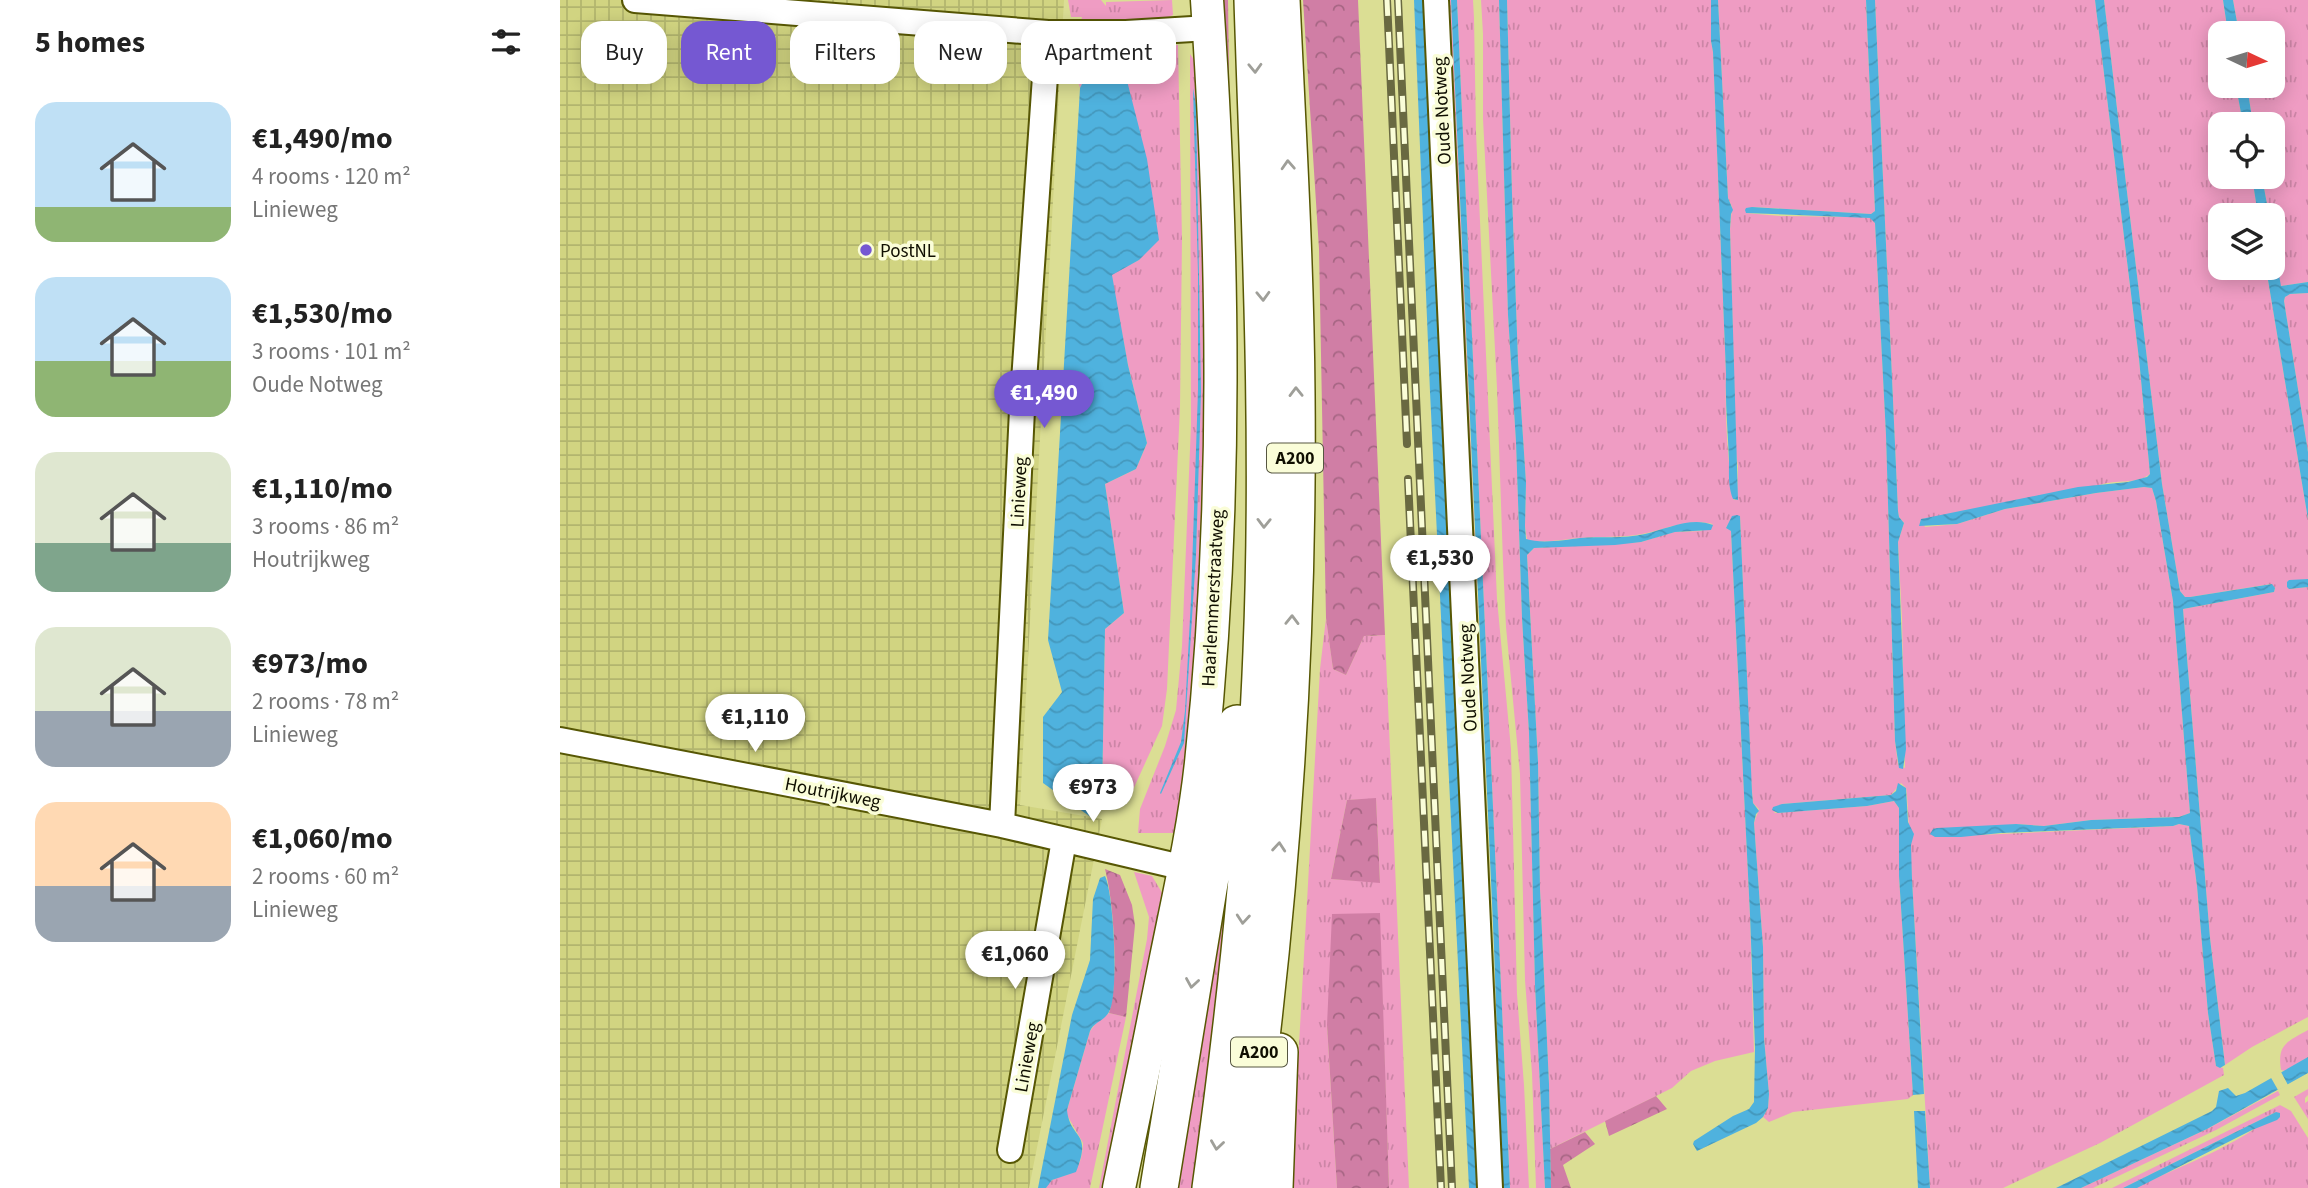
<!DOCTYPE html>
<html lang="en">
<head>
<meta charset="utf-8">
<style>
	body { margin:0; font-family:"Source Sans 3",sans-serif; background:#f2f2f2; color:#222; height:100vh; display:flex; flex-direction:column; font-size:26px; white-space:nowrap }
	* { box-sizing:border-box; margin:0 }
	p { font-size:23px; color:#767676 }
	.icon { flex:none; width:38px; height:38px; fill:none; stroke:currentColor; stroke-width:2; stroke-linecap:round; stroke-linejoin:round }
	.map { position:relative; flex:1; overflow:hidden }
	.side { display:flex; flex-direction:column; background:#fff; width:560px }
	.side>* { flex:none }
	.hud { position:absolute; left:21px; top:21px; width:665px; height:63px; display:flex; gap:14px }
	.needle { width:46px; rotate:94deg }
	.controls { position:absolute; left:1648px; top:21px; display:grid; gap:14px }
	.controls a { display:grid; place-items:center; width:77px; height:77px; border-radius:14px; background:#fff; box-shadow:0 4px 18px #0003; font-size:35px }
	.price { position:absolute; translate:-50% -60px; padding:0 16px; border-radius:24px; background:#fff; color:#222; font-size:23px; line-height:46px; filter:drop-shadow(0 2px 4px #0008) }
	.price::after { content:''; position:absolute; left:50%; top:42px; width:21px; height:16px; margin-left:-10px; background:inherit; clip-path:polygon(0 0,100% 0,50% 100%) }
	.price.selected { background:#7558d2; color:#fff }
	ul { padding:0; list-style:none }
	li { display:flex; align-items:center; gap:21px; height:175px; padding:0 35px }
	li span { display:grid; place-items:center; flex:none; width:196px; height:140px; border-radius:21px; color:#555 }
	li>.icon { margin-inline-start:auto }
	span .icon { width:84px; height:84px; fill:#fffc; stroke-width:1 }
	li b { font-size:30px }
	h2 { display:flex; justify-content:space-between; align-items:center; height:84px; padding:0 35px; font-size:30px }
	.chip { padding:0 24px; border-radius:21px; background:#fff; box-shadow:0 4px 18px #0003; font-size:24px; line-height:63px }
	.chip.selected { background:#7558d2; color:#fff }
	main { display:flex; flex:1; min-height:0 }
	.map>svg:first-child { display:block }
</style>
</head>
<body>
<main>
<section class="side">
<h2>5 homes<svg class="icon" aria-label="filters" viewBox="0 0 24 24"><path d="M4 7h16M4 17h16"/><circle cx="9" cy="7" r="2"/><circle cx="15" cy="17" r="2"/></svg></h2>
<ul>
<li><span style="background:linear-gradient(#bfe0f5 75%,#8fb573 0)"><svg class="icon" aria-label="home" viewBox="0 0 24 24"><path d="M3 11l9-7 9 7M6 9v11h12V9"/></svg></span><div><b>€1,490/mo</b><p>4 rooms · 120 m²</p><p>Linieweg</p></div></li>
<li><span style="background:linear-gradient(#bfe0f5 60%,#8fb573 0)"><svg class="icon" aria-label="home" viewBox="0 0 24 24"><path d="M3 11l9-7 9 7M6 9v11h12V9"/></svg></span><div><b>€1,530/mo</b><p>3 rooms · 101 m²</p><p>Oude Notweg</p></div></li>
<li><span style="background:linear-gradient(#dfe7d0 65%,#7fa58c 0)"><svg class="icon" aria-label="home" viewBox="0 0 24 24"><path d="M3 11l9-7 9 7M6 9v11h12V9"/></svg></span><div><b>€1,110/mo</b><p>3 rooms · 86 m²</p><p>Houtrijkweg</p></div></li>
<li><span style="background:linear-gradient(#dfe7d0 60%,#9aa5b1 0)"><svg class="icon" aria-label="home" viewBox="0 0 24 24"><path d="M3 11l9-7 9 7M6 9v11h12V9"/></svg></span><div><b>€973/mo</b><p>2 rooms · 78 m²</p><p>Linieweg</p></div></li>
<li><span style="background:linear-gradient(#ffd9b3 60%,#9aa5b1 0)"><svg class="icon" aria-label="home" viewBox="0 0 24 24"><path d="M3 11l9-7 9 7M6 9v11h12V9"/></svg></span><div><b>€1,060/mo</b><p>2 rooms · 60 m²</p><p>Linieweg</p></div></li>
</ul>
</section>
<div class="map">
<svg width="1748" height="1188" viewBox="0 0 1748 1188">
	<defs>
		<pattern id="industrial-grid" width="8" height="8" patternUnits="userSpaceOnUse" patternTransform="scale(1.75)"><rect width="8" height="8" fill="#d1d481"/><path d="M0 4h8M4 0v8" fill="none" stroke="#b2b56e"/></pattern>
		<pattern id="grass-tufts" width="24" height="20" patternUnits="userSpaceOnUse" patternTransform="scale(1.75)"><rect width="24" height="20" fill="#ef9cc3"/><path d="M3 7l-1-3M5 7V3M7 7l1-3M15 17l-1-3M17 17v-4M19 17l1-3" fill="none" stroke="#cc85a6"/></pattern>
		<pattern id="forest-crowns" width="20" height="18" patternUnits="userSpaceOnUse" patternTransform="scale(1.75)"><rect width="20" height="18" fill="#d07ea5"/><path d="M2 6a3 3 0 1 1 6 0M12 15a3 3 0 1 1 6 0" fill="none" stroke="#a76684"/></pattern>
		<pattern id="water-waves" width="16" height="10" patternUnits="userSpaceOnUse" patternTransform="scale(1.75)"><rect width="16" height="10" fill="#4fb2de"/><path d="M0 5q4-4 8 0t8 0" fill="none" stroke="#4498bd"/></pattern>
	</defs>
	<rect width="100%" height="100%" fill="#dbde94"/>
	<path fill="url(#industrial-grid)" d="M 0,0 L 504,0 L 460,805 L 542,819 L 469,1188 L 0,1188 Z"/>
	<path fill="url(#grass-tufts)" fill-rule="evenodd" d="M 508,0 L 541,0 L 546,6 L 546,2 L 612,0 L 613,15 L 602,20 L 520,24 L 522,17 L 511,17 Z
		M 883,0 L 891,0 L 943,1188 L 935,1188 Z
		M 897,0 L 913,0 L 914,18 L 916,132 L 937,599 L 951,749 L 957,994 L 964,1085 L 969,1188 L 950,1188 Z
		M 921,0 L 939,0 L 948,315 L 956,442 L 962,618 L 969,733 L 975,985 L 985,1188 L 976,1188 L 972,1073 L 965,980 L 960,774 L 946,627 L 943,562 L 937,388 L 923,119 L 923,34 Z
		M 947,0 L 1151,0 L 1151,41 L 1153,52 L 1166,374 C 1165,416 1167,458 1174,500 L 1177,500 L 1178,466 L 1176,453 L 1170,229 L 1172,207 L 1168,198 L 1158,0 L 1306,0 L 1315,211 L 1311,214 L 1193,207 L 1186,213 L 1221,216 L 1302,217 L 1311,218 L 1315,223 L 1326,435 L 1335,741 L 1338,765 L 1345,768 L 1342,619 L 1338,542 L 1344,523 L 1339,517 L 1338,511 L 1315,0 L 1535,0 L 1579,359 L 1590,474 C 1576,485 1556,479 1540,485 C 1480,494 1422,509 1362,519 L 1365,527 L 1397,524 L 1445,509 L 1536,493 L 1584,487 L 1592,488 L 1596,501 L 1613,601 L 1630,813 L 1619,817 L 1531,820 L 1484,826 L 1456,824 L 1375,837 L 1613,826 L 1619,824 L 1629,826 L 1637,886 L 1648,1013 L 1656,1066 L 1663,1068 L 1664,1075 L 1540,1143 L 1443,1188 L 1370,1188 L 1347,795 L 1346,788 L 1341,783 L 1331,795 L 1222,804 L 1214,813 L 1307,806 L 1334,801 L 1339,808 L 1339,876 L 1353,1095 L 1348,1099 L 1233,1112 L 1209,1122 L 1203,1117 L 1208,1108 L 1209,1094 L 1204,1038 L 1203,947 L 1194,823 L 1199,809 L 1193,803 L 1191,779 L 1180,516 L 1166,527 L 1171,531 L 1190,915 L 1194,1052 L 1155,1061 L 1131,1071 L 1112,1088 L 990,1149 L 989,1084 L 980,889 L 978,762 L 967,555 L 974,548 L 1081,542 L 1114,532 L 1141,531 L 1153,524 C 1128,518 1105,530 1082,534 C 1062,538 1042,536 1021,538 C 1005,539 982,544 967,540 L 965,526 L 966,483 L 958,361 L 952,194 Z
		M 1544,0 L 1663,0 L 1668,33 L 1661,33 L 1661,86 L 1676,86 L 1683,124 L 1661,124 L 1661,177 L 1692,177 L 1698,215 L 1661,215 L 1661,268 L 1706,268 L 1748,519 L 1748,579 L 1727,582 L 1729,589 L 1748,587 L 1748,1017 L 1692,1047 L 1665,1065 L 1650,938 L 1623,609 L 1714,592 L 1715,588 L 1711,584 L 1630,597 L 1625,597 L 1620,591 L 1602,484 Z
		M 1673,0 L 1748,0 L 1748,282 L 1721,286 L 1719,283 L 1713,242 L 1713,215 L 1709,215 L 1702,177 L 1713,177 L 1713,124 L 1693,124 L 1687,86 L 1713,86 L 1713,33 L 1679,33 Z
		M 523,43 L 558,46 L 618,45 L 622,239 L 620,407 L 607,689 L 602,726 L 567,803 L 542,797 L 545,629 L 564,613 L 545,484 L 576,469 L 587,443 L 568,365 L 551,274 L 579,260 L 551,63 L 548,63 L 547,66 L 529,70 L 520,88 L 507,50 Z
		M 630,54 L 639,67 L 646,117 L 647,530 L 619,833 L 578,833 L 580,809 L 605,746 L 616,710 L 622,646 L 631,424 Z
		M 1748,293 L 1748,452 L 1724,301 L 1725,297 L 1730,294 Z
		M 766,618 L 773,669 L 786,675 L 804,636 L 825,635 L 849,1188 L 829,1188 L 819,913 L 767,1025 L 777,1188 L 731,1188 L 760,669 ZM 816,799 L 820,882 L 771,879 L 787,800 Z
		M 673,807 C 665,935 649,1061 632,1188 L 612,1188 Z
		M 574,872 L 592,876 L 604,896 L 549,1188 L 539,1188 L 587,939 L 589,917 Z
		M 549,1013 L 566,1017 L 530,1188 L 486,1188 C 496,1167 521,1188 523,1143 L 507,1115 L 507,1110 L 530,1031 L 536,1023 Z
		M 1748,1030 L 1748,1057 L 1725,1071 L 1721,1070 C 1717,1044 1727,1042 1748,1030 Z
		M 1748,1089 L 1748,1095 L 1745,1098 L 1745,1103 L 1748,1101 L 1748,1119 L 1734,1097 Z
		M 1718,1091 L 1720,1095 L 1656,1130 L 1533,1188 L 1521,1188 L 1647,1129 Z
		M 1720,1105 L 1731,1111 L 1748,1138 L 1748,1188 L 1576,1188 C 1622,1164 1678,1147 1716,1112 L 1563,1188 L 1552,1188 Z"/>
	<path fill="url(#forest-crowns)" d="M 657,0 L 668,0 L 670,140 Z
		M 743,0 L 798,0 L 825,635 L 804,636 L 786,675 L 773,669 L 766,618 L 759,249 Z
		M 816,798 L 820,883 L 771,879 L 787,800 Z
		M 545,869 L 560,875 L 572,905 L 575,925 L 566,1017 L 549,1013 C 559,980 554,903 545,869 Z
		M 820,913 L 829,1188 L 777,1188 L 767,1025 L 772,914 Z
		M 1096,1096 L 1107,1109 L 1049,1136 L 1045,1121 Z
		M 1025,1132 L 1035,1144 L 1003,1165 L 1011,1188 L 991,1188 L 990,1149 Z"/>
	<path fill="url(#water-waves)" d="M 854,0 L 866,0 L 919,1188 L 909,1188 L 870,392 Z
		M 891,0 L 897,0 L 950,1188 L 943,1188 L 942,1180 L 934,947 Z
		M 939,0 L 947,0 L 952,194 L 958,361 L 966,483 L 965,526 L 966,539 C 981,544 1005,540 1020,538 C 1041,536 1063,539 1085,534 C 1106,529 1132,516 1153,525 L 1151,530 L 1115,532 L 1081,542 L 1055,545 L 974,548 L 967,555 L 978,762 L 980,889 L 989,1084 L 991,1188 L 985,1188 L 975,985 L 969,733 L 962,618 L 956,442 L 948,315 Z
		M 1151,0 L 1158,0 L 1168,198 L 1173,210 L 1171,214 L 1170,229 L 1178,500 L 1173,499 C 1168,487 1169,474 1169,461 C 1168,432 1165,403 1166,374 L 1153,52 L 1151,41 Z
		M 1306,0 L 1315,0 L 1338,511 L 1339,517 L 1344,523 L 1338,542 L 1346,749 L 1343,769 L 1339,768 L 1335,741 L 1326,435 L 1315,223 L 1310,218 L 1186,213 L 1185,210 L 1186,208 L 1192,207 L 1311,214 L 1315,211 Z
		M 1535,0 L 1544,0 L 1602,484 L 1620,591 L 1625,597 L 1630,597 L 1712,584 L 1715,588 L 1714,592 L 1623,609 L 1650,938 L 1665,1065 L 1660,1068 L 1656,1066 L 1648,1013 L 1637,886 L 1629,826 L 1619,824 L 1613,826 L 1441,833 L 1401,837 L 1375,837 L 1370,834 L 1373,829 L 1377,828 L 1456,824 L 1484,826 L 1531,820 L 1619,817 L 1630,813 L 1613,601 L 1596,501 L 1592,488 L 1584,487 L 1536,493 L 1445,509 L 1397,524 L 1359,526 L 1361,519 L 1518,487 L 1568,482 L 1587,477 L 1590,474 L 1579,359 Z
		M 1663,0 L 1673,0 L 1679,33 L 1668,33 Z
		M 551,62 L 551,66 L 564,69 L 587,159 L 599,240 L 579,260 L 552,275 L 568,365 L 587,443 L 576,469 L 545,484 L 564,613 L 545,629 L 542,797 L 532,818 L 483,783 L 483,717 L 502,692 L 488,640 L 520,88 L 529,70 L 547,66 L 548,63 Z
		M 1676,86 L 1687,86 L 1693,124 L 1683,124 Z
		M 633,88 L 636,105 L 641,392 L 636,555 L 624,743 L 601,794 L 600,793 L 621,742 L 625,711 L 631,599 L 638,390 L 638,274 Z
		M 1692,177 L 1702,177 L 1709,215 L 1698,215 Z
		M 1713,242 L 1721,286 L 1748,282 L 1748,293 L 1730,294 L 1725,297 L 1724,301 L 1748,452 L 1748,519 L 1706,268 L 1713,268 Z
		M 1177,515 L 1180,516 L 1192,792 L 1193,803 L 1199,811 L 1196,814 L 1194,823 L 1203,947 L 1204,1038 L 1209,1094 L 1208,1108 L 1203,1117 L 1196,1123 L 1137,1151 L 1133,1144 L 1134,1141 L 1173,1116 L 1189,1109 L 1194,1102 L 1195,1048 L 1190,915 L 1171,531 L 1166,528 L 1172,516 Z
		M 1748,579 L 1748,587 L 1729,589 L 1727,587 L 1727,582 L 1729,580 Z
		M 1338,783 L 1346,788 L 1348,822 L 1354,834 L 1351,845 L 1352,879 L 1364,1094 L 1353,1095 L 1339,876 L 1339,808 L 1334,801 L 1307,806 L 1218,813 L 1212,810 L 1213,807 L 1222,804 L 1331,795 L 1336,791 Z
		M 545,876 C 554,894 559,996 549,1012 C 544,1021 534,1022 530,1031 L 507,1110 C 510,1140 533,1130 516,1172 L 492,1180 L 486,1188 L 478,1188 L 512,1015 L 530,960 L 533,899 L 540,878 Z
		M 1748,1057 L 1748,1073 L 1647,1129 L 1521,1188 L 1496,1188 L 1652,1111 L 1656,1107 L 1659,1091 L 1668,1088 L 1676,1096 L 1685,1093 Z
		M 1354,1111 L 1365,1111 L 1370,1188 L 1358,1188 Z
		M 1716,1112 L 1720,1113 L 1720,1117 L 1717,1120 L 1692,1130 L 1577,1188 L 1563,1188 Z"/>
	<path fill="#dbde94" d="M 1720,1070 L 1728,1085 L 1718,1090 L 1710,1076 Z"/>
	<g fill="none" stroke-linecap="round" stroke-linejoin="round">
		<defs>
			<path id="minor" d="M 75,0 L 488,33 L 566,33 L 649,28
				M 876,0 L 930,1188
				M 0,740 L 442,825 L 625,868
				M 442,825 L 462,410 L 488,33
				M 450,1150 L 504,840"/>
			<path id="major" d="M 559,1188 C 575,1111 591,1035 606,958 C 619,894 634,828 641,763 C 668,510 664,253 647,0"/>
			<path id="highway" d="M 599,1188 L 648,889 L 677,724
				M 651,1188 C 676,1010 695,831 702,652 C 711,435 700,217 693,0
				M 680,1188 C 687,1135 696,1081 702,1028 C 726,818 738,606 736,395 C 735,263 727,131 721,0
				M 714,1188 L 719,1052"/>
		</defs>
		<use href="#minor" stroke="#575704" stroke-width="28"/>
		<use href="#major" stroke="#575704" stroke-width="35"/>
		<use href="#highway" stroke="#575704" stroke-width="40"/>
		<use href="#minor" stroke="#fff" stroke-width="24"/>
		<use href="#major" stroke="#fff" stroke-width="32"/>
		<use href="#highway" stroke="#fff" stroke-width="37"/>
		<defs>
			<path id="rail" d="M 827,0 L 847,444
				M 838,0 L 892,1188
				M 848,479 L 881,1188"/>
		</defs>
		<use href="#rail" stroke="#696941" stroke-width="8"/>
		<use href="#rail" stroke="#fafdd8" stroke-width="5" stroke-dasharray="16" stroke-linecap="butt"/>
	</g>
	<defs><path id="oneway-chevron" d="M-2-3.5L2.5 0L-2 3.5" fill="none" stroke-width="1.6" stroke-linecap="round" stroke-linejoin="round" transform="scale(1.75)"/></defs>
	<g stroke="#9f9f99">
		<use href="#oneway-chevron" transform="translate(695 68) rotate(88)"/>
		<use href="#oneway-chevron" transform="translate(728 165) rotate(-93)"/>
		<use href="#oneway-chevron" transform="translate(703 296) rotate(88)"/>
		<use href="#oneway-chevron" transform="translate(736 392) rotate(-91)"/>
		<use href="#oneway-chevron" transform="translate(704 523) rotate(91)"/>
		<use href="#oneway-chevron" transform="translate(732 620) rotate(-89)"/>
		<use href="#oneway-chevron" transform="translate(719 847) rotate(-85)"/>
		<use href="#oneway-chevron" transform="translate(683 919) rotate(95)"/>
		<use href="#oneway-chevron" transform="translate(632 983) rotate(99)"/>
		<use href="#oneway-chevron" transform="translate(657 1145) rotate(98)"/>
	</g>
	<circle fill="#7558d2" stroke="#fafdd8" stroke-width="2.5" cx="306" cy="250" r="7"/>
	<g text-anchor="middle" stroke-width="7" stroke-linejoin="round" paint-order="stroke">
		<g fill="#fafdd8" stroke="#565641" stroke-width="2">
			<rect x="707" y="443.5" width="56" height="29" rx="5"/>
			<rect x="671" y="1037.5" width="56" height="29" rx="5"/>
		</g>
		<g font-size="18" font-weight="bold" fill="#0f0e00">
			<text x="735" y="464">A200</text>
			<text x="699" y="1058">A200</text>
		</g>
		<g font-size="19" fill="#0f0e00" stroke="#fafdd8">
			<text transform="translate(881 111) rotate(-93)" y="7">Oude Notweg</text>
			<text transform="translate(458 492) rotate(-87)" y="7">Linieweg</text>
			<text transform="translate(652 598) rotate(-87)" y="7">Haarlemmerstraatweg</text>
			<text transform="translate(907 678) rotate(-93)" y="7">Oude Notweg</text>
			<text transform="translate(273 792) rotate(11)" y="7">Houtrijkweg</text>
			<text transform="translate(466 1057) rotate(-80)" y="7">Linieweg</text>
		</g>
		<g font-size="19" fill="#0f0e00" stroke="#fafdd8" text-anchor="start">
			<text x="320" y="257">PostNL</text>
		</g>
	</g>
</svg>
<div class="controls">
<a><svg class="needle" viewBox="-14 -14 28 28"><path d="M0-13l5 13h-10z" fill="#e53935"/><path d="M0 13l5-13h-10z" fill="#767676"/></svg></a>
<a><svg class="icon" aria-label="locate" viewBox="0 0 24 24"><circle cx="12" cy="12" r="6"/><path d="M12 2v4M12 18v4M2 12h4M18 12h4"/></svg></a>
<a><svg class="icon" aria-label="layers" viewBox="0 0 24 24"><path d="M12 4l9 5-9 5-9-5zM3 14l9 5 9-5"/></svg></a>
</div>
<b class="price selected" style="left:484px;top:430px">€1,490</b>
<b class="price" style="left:880px;top:595px">€1,530</b>
<b class="price" style="left:195px;top:754px">€1,110</b>
<b class="price" style="left:533px;top:824px">€973</b>
<b class="price" style="left:455px;top:991px">€1,060</b>
<div class="hud">
<a class="chip">Buy</a>
<a class="chip selected">Rent</a>
<a class="chip">Filters</a>
<a class="chip">New</a>
<a class="chip">Apartment</a>
</div>
</div>
</main>
</body>
</html>
